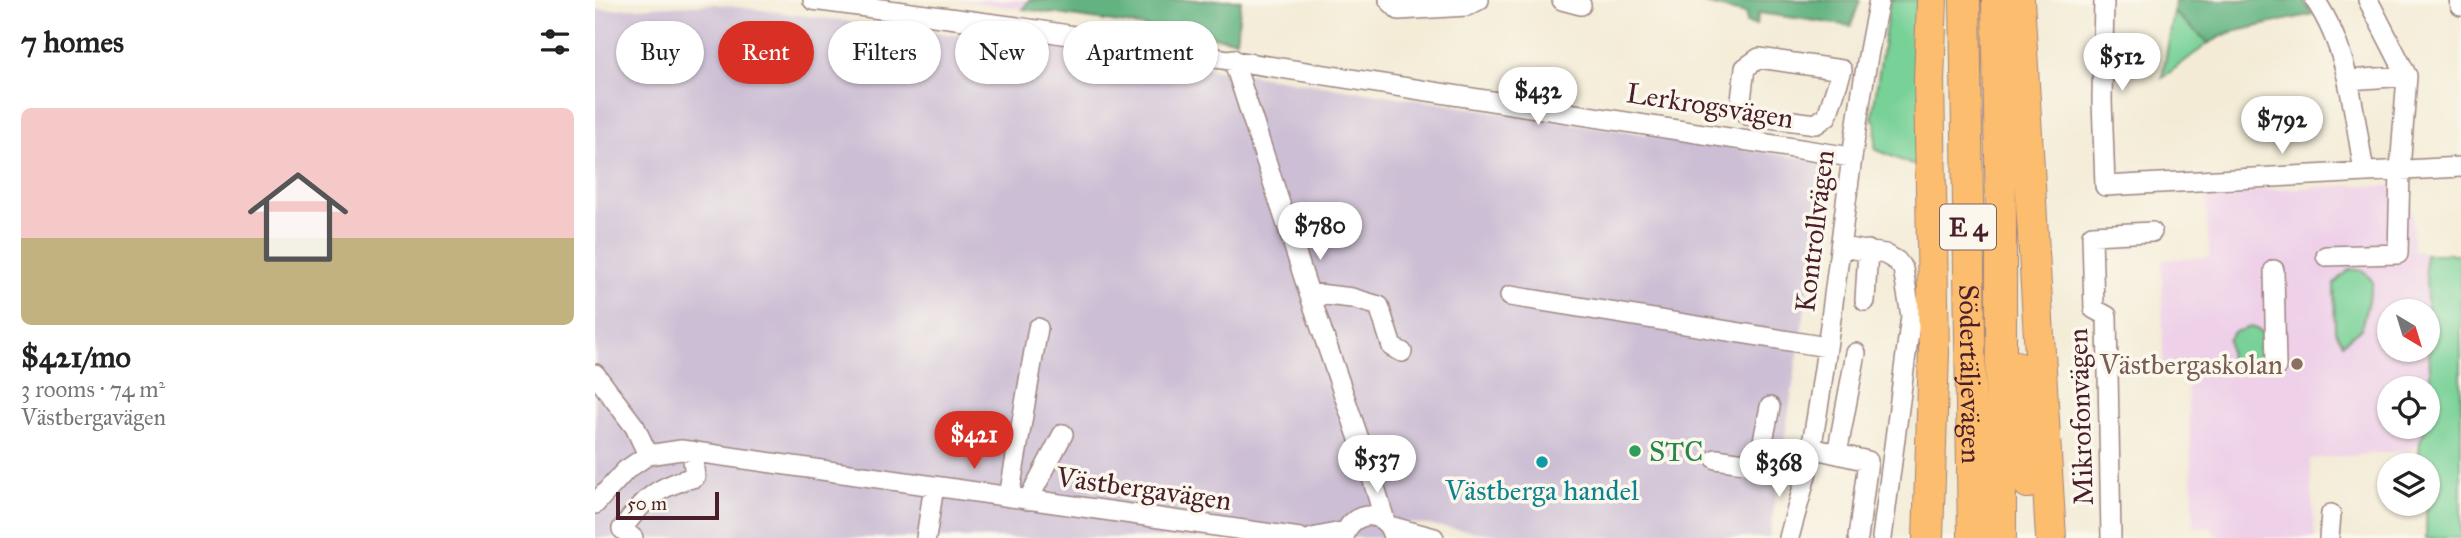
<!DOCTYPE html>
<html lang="en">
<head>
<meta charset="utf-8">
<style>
	body { margin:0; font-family:"IM FELL Great Primer",serif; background:#f2f2f2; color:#222; height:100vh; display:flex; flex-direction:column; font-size:26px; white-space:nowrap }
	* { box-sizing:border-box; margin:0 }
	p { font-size:23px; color:#767676 }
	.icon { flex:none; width:38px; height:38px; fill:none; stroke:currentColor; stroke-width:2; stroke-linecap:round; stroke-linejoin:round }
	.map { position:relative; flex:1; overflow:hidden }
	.drawer { display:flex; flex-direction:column; background:#fff; width:595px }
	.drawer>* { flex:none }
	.top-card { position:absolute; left:21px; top:21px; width:665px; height:63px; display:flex; gap:14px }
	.needle { width:46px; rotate:142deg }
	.controls { position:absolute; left:1782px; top:299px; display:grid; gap:14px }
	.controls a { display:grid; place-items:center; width:63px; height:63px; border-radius:50%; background:#fff; box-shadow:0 2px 5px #0004; font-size:35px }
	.scale { position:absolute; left:21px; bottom:18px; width:103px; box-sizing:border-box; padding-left:7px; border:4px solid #4a1f2b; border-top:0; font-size:19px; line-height:24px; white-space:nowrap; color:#4a1f2b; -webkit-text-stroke:5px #fbf7ec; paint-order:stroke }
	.price { position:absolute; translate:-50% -60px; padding:0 16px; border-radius:24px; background:#fff; color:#222; font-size:23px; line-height:46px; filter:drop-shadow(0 2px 4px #0008) }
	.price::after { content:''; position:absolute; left:50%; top:42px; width:21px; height:16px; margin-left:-10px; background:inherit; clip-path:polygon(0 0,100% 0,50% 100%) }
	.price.current { background:#d93025; color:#fff }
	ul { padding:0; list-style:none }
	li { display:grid; align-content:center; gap:14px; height:371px; padding:0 21px }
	li span { display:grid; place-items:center; height:217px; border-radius:10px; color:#555 }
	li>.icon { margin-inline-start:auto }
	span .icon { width:126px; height:126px; fill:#fffc; stroke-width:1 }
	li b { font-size:30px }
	h2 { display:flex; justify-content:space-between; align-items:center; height:84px; padding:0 21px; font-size:30px }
	.pill { padding:0 24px; border-radius:32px; background:#fff; box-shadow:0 2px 5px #0004; font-size:24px; line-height:63px }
	.pill.current { background:#d93025; color:#fff }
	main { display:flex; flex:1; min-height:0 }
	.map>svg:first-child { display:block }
</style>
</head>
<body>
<main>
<section class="drawer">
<h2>7 homes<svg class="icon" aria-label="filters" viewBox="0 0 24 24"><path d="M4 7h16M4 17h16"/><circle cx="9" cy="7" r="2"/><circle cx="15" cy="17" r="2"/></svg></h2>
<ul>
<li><span style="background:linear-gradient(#f6c9c9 60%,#c2b280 0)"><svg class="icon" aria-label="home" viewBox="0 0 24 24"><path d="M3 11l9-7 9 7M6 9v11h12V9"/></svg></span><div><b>$421/mo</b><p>3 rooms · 74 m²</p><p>Västbergavägen</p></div></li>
</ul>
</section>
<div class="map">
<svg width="1866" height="538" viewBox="0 0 1866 538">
	<rect width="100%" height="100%" fill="#fbf7ec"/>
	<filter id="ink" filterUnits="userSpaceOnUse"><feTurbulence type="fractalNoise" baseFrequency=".0143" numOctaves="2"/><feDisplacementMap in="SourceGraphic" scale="14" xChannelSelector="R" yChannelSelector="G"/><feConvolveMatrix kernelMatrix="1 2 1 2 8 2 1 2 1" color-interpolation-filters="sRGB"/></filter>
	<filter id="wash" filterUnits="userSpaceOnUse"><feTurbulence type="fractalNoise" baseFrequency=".00686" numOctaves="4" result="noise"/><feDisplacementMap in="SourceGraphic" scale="28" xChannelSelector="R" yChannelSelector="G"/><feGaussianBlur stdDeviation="1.57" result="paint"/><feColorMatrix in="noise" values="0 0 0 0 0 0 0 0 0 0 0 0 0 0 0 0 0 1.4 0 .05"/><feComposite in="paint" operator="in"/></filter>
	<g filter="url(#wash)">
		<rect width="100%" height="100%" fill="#f3ebd5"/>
		<path fill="#eed0e8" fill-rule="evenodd" d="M 364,0 L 434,0 L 428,9 Z
			M 1757,185 L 1816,187 L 1818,250 L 1830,254 L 1837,414 L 1832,424 L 1832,388 L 1794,388 L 1794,427 L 1831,427 L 1825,441 L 1815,451 L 1715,459 L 1720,538 L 1623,538 L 1616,528 L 1599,527 L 1592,378 L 1568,377 L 1567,260 L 1615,257 L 1610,193 ZM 1794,312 L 1832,312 L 1832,350 L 1794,350 Z"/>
		<path fill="#ccbed4" d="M 119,4 L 585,64 L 1233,162 L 1174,538 L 927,538 L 795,520 L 789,538 L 0,538 L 0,10 Z"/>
		<path fill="#78d197" stroke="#617861" stroke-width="2" d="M 1295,0 L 1327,0 L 1326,165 L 1317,165 L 1280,149 L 1281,123 L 1277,118 Z
			M 1579,12 L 1614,43 L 1567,78 Z
			M 1830,254 L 1866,254 L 1866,538 L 1831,538 L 1832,466 L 1829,465 L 1824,454 L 1825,441 L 1837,414 Z
			M 1755,269 L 1769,271 L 1778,282 L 1766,328 L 1748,343 L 1740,330 L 1739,284 Z
			M 1656,327 C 1675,333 1674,346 1675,363 L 1636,368 L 1633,340 L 1639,332 Z"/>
		<path fill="#62b380" stroke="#566956" stroke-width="2" d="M 434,0 L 646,0 L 641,40 L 428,9 Z
			M 1080,0 L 1265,0 L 1256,26 L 1164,13 L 1161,25 L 1151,23 L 1151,14 L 1098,1 Z
			M 1580,0 L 1708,0 L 1718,14 L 1633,33 L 1614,43 L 1579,12 Z"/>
	</g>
	<g filter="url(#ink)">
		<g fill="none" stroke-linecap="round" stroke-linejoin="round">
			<defs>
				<path id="minor" d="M 218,0 L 422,27 L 1256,157
					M 794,0 L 804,10 L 872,6 L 884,0
					M 967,0 L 986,5
					M 1509,0 L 1507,100 L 1510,186 L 1866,167
					M 1720,0 C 1754,50 1759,114 1769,172
					M 1864,0 L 1866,6
					M 1164,58 L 1247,70 L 1232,116 L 1221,124 L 1152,115 L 1145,108 L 1150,68 Z
					M 638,59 L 714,293 L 777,477 L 790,521
					M 1753,80 L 1812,76
					M 1246,247 L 1290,254 L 1302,261 L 1308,269 L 1316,316 L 1287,538
					M 1731,256 L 1803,254 L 1805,170 L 1812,76 L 1773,0
					M 1679,270 L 1681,367
					M 714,293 L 757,298 L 784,306 L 797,347 L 807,352
					M 915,296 L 1232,347
					M 1270,301 L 1273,250
					M 0,374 L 40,427 L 53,455
					M 1216,448 L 1273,461 L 1263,538
					M 1242,454 L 1261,353
					M 1121,459 L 1163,465 L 1175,407
					M 414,497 L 443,328
					M 433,500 L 468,434
					M 0,504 L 31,470 L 53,455 L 86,450 L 705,538
					M 794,526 L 839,538
					M 38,538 L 27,529 C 50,498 61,487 100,477 L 97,451
					M 331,538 L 339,486
					M 717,538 L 751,531
					M 749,538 C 755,509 793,508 798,538
					M 1194,538 C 1200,514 1208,490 1213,466 C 1242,312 1251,154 1284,0
					M 1516,538 L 1512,316 L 1499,309 L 1497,235 L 1557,232
					M 1734,538 L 1736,514"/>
				<g id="highway">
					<path id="s1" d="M 1370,0 L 1378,538"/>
					<path d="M 1402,0 L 1406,219 L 1406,538"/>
					<path d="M 1424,0 L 1456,538"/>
					<path d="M 1421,366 L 1433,483"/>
					<path d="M 1333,538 L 1339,352 L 1334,81 L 1337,0"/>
				</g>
			</defs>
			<use href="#minor" stroke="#9e8580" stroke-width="22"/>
			<use href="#highway" stroke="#9e8580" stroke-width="32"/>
			<use href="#minor" stroke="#fff" stroke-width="19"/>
			<use href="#highway" stroke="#fcbd6e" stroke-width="30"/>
		</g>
	</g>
	<circle fill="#8d6e63" stroke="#fbf7ec" stroke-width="2.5" cx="1702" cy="364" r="7"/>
	<circle fill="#2e9e5b" stroke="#fbf7ec" stroke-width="2.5" cx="1040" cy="451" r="7"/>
	<circle fill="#0f9aa8" stroke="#fbf7ec" stroke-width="2.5" cx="947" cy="462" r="7"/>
	<g text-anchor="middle" stroke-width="7" stroke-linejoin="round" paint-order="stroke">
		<rect fill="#fbf7ec" stroke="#7f6065" stroke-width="2" x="1345" y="204.5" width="56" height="45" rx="5"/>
		<g font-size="26" font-weight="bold" fill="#4a1f2b">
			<text x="1373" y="236">E 4</text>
		</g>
		<g font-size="28" fill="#4a1f2b" stroke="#fbf7ec">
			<text transform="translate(1115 105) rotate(9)" y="10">Lerkrogsvägen</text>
			<text transform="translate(1219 231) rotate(-83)" y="10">Kontrollvägen</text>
			<text dy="10" stroke="none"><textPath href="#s1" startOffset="374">Södertäljevägen</textPath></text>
			<text transform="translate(1485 417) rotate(-92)" y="10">Mikrofonvägen</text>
			<text transform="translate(549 488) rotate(8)" y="10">Västbergavägen</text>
		</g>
		<g font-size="28" fill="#785e54" stroke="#fbf7ec" text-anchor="end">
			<text x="1688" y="374">Västbergaskolan</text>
		</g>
		<g font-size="28" fill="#27864d" stroke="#fbf7ec" text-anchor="start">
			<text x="1054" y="461">STC</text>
		</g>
		<g font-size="28" fill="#0d838f" stroke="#fbf7ec">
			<text x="947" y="500">Västberga handel</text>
		</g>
	</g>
</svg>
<div class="controls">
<a><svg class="needle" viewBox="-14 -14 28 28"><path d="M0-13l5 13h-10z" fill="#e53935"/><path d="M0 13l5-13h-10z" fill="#767676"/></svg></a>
<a><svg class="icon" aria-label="locate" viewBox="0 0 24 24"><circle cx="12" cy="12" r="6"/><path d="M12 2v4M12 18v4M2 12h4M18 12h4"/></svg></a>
<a><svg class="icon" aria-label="layers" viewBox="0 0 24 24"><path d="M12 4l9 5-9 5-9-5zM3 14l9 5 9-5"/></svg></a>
</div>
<div class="scale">50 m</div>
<b class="price" style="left:1527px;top:93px">$512</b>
<b class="price" style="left:943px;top:127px">$432</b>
<b class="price" style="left:1687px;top:156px">$792</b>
<b class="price" style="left:725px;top:262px">$780</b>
<b class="price current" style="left:379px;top:471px">$421</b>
<b class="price" style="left:782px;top:495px">$537</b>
<b class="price" style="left:1184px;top:499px">$368</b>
<div class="top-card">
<a class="pill">Buy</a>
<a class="pill current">Rent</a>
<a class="pill">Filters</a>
<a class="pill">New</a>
<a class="pill">Apartment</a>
</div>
</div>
</main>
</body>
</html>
